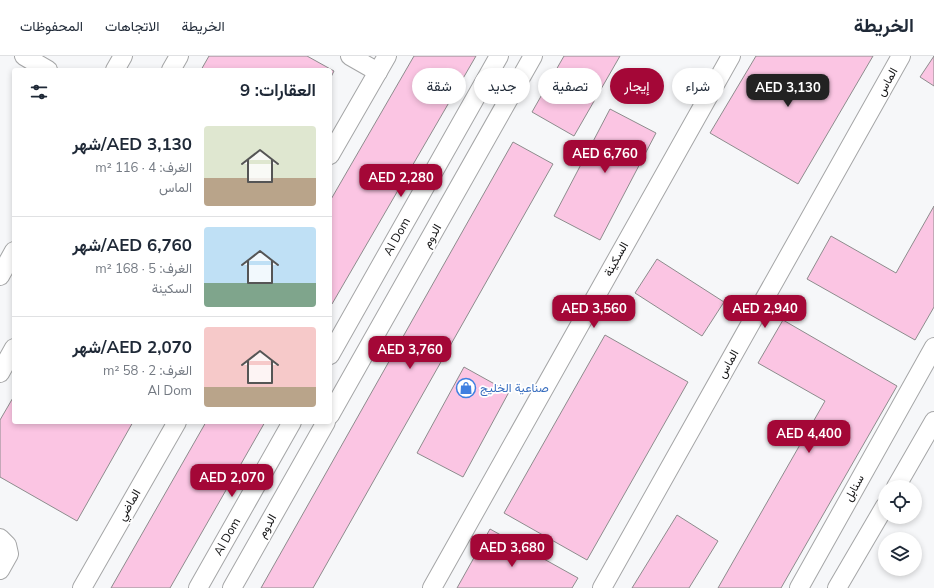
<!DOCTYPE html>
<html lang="ar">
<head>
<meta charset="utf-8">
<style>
	body { margin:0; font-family:Mulish,Vazirmatn,sans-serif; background:#f6f6f7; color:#1f2937; direction:rtl; height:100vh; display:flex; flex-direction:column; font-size:15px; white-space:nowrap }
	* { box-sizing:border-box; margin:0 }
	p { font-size:13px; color:#747a83 }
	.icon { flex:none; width:22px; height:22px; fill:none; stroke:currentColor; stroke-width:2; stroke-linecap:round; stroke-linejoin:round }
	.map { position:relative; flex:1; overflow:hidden; direction:ltr }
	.details { position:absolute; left:12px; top:12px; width:320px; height:356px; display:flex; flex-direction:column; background:#fff; border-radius:4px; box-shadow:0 2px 6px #0003; direction:rtl }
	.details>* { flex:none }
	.banner { position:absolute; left:344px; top:12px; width:380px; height:36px; direction:rtl; display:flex; gap:8px }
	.fabs { position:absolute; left:878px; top:424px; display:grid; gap:8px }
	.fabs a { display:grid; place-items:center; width:44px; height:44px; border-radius:50%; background:#fff; box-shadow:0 2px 6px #0003; font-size:20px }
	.price { position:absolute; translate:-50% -34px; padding:0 9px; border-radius:8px; background:#a40737; color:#fff; font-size:13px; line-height:26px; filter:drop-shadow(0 1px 2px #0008) }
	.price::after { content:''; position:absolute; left:50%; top:24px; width:12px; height:9px; margin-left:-6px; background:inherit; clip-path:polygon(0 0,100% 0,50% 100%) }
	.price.current { background:#222; color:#fff }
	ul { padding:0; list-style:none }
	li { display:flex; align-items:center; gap:12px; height:100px; padding:0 16px }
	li+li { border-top:1px solid #e0e1e3 }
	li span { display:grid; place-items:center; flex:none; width:112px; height:80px; border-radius:4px; color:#555 }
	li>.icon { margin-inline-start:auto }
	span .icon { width:48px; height:48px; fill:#fffc; stroke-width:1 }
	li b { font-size:17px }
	h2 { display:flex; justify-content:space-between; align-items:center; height:48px; padding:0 16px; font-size:17px }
	.tag { padding:0 14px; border-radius:18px; background:#fff; box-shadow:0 2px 6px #0003; font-size:14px; line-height:36px }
	.tag.current { background:#a40737; color:#fff }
	header { display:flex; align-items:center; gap:24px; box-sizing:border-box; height:56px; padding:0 20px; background:#fff; border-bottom:1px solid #e0e1e3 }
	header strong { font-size:19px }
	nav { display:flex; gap:22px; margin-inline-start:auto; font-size:14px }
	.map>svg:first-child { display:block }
</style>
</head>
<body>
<header>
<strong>الخريطة</strong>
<nav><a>الخريطة</a><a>الاتجاهات</a><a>المحفوظات</a></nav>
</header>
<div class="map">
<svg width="934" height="532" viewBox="0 0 934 532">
	<rect width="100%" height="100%" fill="#f6f7f9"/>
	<path fill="#fbc5e3" stroke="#8d8c8d" d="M 209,0 L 307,0 L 334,15 L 330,23 L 330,14 L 201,14 Z
		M 414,0 L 476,0 L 332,248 L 330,247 L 330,145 Z
		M 564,0 L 620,0 L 574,80 L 532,56 Z
		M 756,0 L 873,0 L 798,128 L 710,77 Z
		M 934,0 L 934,30 L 920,21 Z
		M 610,53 L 656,77 L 600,184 L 554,160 Z
		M 513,86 L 553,108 L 313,532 L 261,532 Z
		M 934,150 L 934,251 L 915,284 L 807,223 L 831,180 L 896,217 Z
		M 657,203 L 724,246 L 702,280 L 635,237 Z
		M 783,264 L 897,330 L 781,532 L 718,532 L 825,345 L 758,307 Z
		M 605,279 L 688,326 L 587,504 L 504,457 Z
		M 464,311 L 509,336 L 463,421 L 417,397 Z
		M 14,340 L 14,366 L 133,366 L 77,465 L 0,421 L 0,364 Z
		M 206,366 L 265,366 L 170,532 L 111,532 Z
		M 677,459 L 718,485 L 689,532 L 632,532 Z
		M 490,473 L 578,522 L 572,532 L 457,532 Z"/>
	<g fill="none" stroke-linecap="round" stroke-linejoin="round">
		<defs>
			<g id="minor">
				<path d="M 24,0 L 48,14"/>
				<path d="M 350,0 L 378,16"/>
				<path d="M 115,14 L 123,0"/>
				<path d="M 171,14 L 179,0"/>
				<path d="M 330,99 L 387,0"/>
				<path d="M 0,220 L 14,195"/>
				<path id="s1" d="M 330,299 L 499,0"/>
				<path d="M 0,317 L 14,292"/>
				<path d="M 330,359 L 533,0"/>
				<path d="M 896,431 L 934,365"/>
				<path d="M 0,482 L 7,489 L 9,498 L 0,514"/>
				<path d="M 82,532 L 177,366"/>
				<path id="s2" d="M 198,532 L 292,366"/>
				<path d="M 232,532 L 326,366"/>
				<path d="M 432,532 L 731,0"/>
				<path d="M 602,532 L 901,0"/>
				<path d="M 799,532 L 934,291"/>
				<path d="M 837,532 L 885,450"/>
			</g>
		</defs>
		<use href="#minor" stroke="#a5a6a7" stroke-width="20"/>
		<use href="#minor" stroke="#fff" stroke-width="18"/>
	</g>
	<defs>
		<symbol id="shop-ring" viewBox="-11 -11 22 22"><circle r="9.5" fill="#fff" stroke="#3f7fe0" stroke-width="1.5"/><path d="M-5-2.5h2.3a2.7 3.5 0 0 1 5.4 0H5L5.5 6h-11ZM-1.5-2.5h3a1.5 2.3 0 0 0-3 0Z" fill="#3f7fe0"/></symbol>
	</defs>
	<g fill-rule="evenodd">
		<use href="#shop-ring" x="455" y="321" width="22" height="22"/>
	</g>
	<g text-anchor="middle" stroke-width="3.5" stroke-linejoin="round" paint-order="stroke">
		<g font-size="12" fill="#161617" stroke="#fff">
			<text transform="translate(887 26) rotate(-61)" y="4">الماس</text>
			<text transform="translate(432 180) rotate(-60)" y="4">الدوم</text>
			<text dy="4" stroke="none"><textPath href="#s1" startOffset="136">Al Dom</textPath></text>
			<text transform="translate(616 203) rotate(-61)" y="4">السكينة</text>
			<text transform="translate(728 308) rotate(-61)" y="4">الماس</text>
			<text transform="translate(854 432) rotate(-61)" y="4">سنابل</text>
			<text transform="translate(129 449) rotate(-60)" y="4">الماضي</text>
			<text transform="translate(267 470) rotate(-60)" y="4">الدوم</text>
			<text dy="4" stroke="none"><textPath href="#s2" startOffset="59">Al Dom</textPath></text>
		</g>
		<g font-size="12" fill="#366cbe" stroke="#fff" text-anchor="start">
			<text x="480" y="336">صناعية الخليج</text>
		</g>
	</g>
</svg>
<div class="fabs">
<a><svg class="icon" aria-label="locate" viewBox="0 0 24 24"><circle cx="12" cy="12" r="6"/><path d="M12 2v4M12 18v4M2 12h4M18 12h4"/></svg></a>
<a><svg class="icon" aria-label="layers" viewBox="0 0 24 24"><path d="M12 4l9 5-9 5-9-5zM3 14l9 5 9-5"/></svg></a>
</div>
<b class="price current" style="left:788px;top:52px">AED 3,130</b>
<b class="price" style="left:605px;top:118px">AED 6,760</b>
<b class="price" style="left:401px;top:142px">AED 2,280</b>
<b class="price" style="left:594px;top:273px">AED 3,560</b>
<b class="price" style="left:765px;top:273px">AED 2,940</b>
<b class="price" style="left:410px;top:314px">AED 3,760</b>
<b class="price" style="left:809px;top:398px">AED 4,400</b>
<b class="price" style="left:232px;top:442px">AED 2,070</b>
<b class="price" style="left:512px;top:512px">AED 3,680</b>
<div class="banner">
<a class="tag">شراء</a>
<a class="tag current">إيجار</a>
<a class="tag">تصفية</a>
<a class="tag">جديد</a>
<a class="tag">شقة</a>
</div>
<section class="details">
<h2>العقارات: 9<svg class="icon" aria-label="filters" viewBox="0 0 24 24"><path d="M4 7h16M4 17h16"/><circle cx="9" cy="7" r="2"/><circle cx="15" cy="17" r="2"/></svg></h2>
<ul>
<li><span style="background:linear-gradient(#dfe7d0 65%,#b9a48a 0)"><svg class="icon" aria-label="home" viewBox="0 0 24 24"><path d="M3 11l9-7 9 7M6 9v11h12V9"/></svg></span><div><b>AED 3,130/شهر</b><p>الغرف: 4 · 116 m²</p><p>الماس</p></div></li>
<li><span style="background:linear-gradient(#bfe0f5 70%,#7fa58c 0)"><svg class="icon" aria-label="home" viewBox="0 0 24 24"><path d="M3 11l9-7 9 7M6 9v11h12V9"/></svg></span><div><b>AED 6,760/شهر</b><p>الغرف: 5 · 168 m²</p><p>السكينة</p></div></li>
<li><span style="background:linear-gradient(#f6c9c9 75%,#b9a48a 0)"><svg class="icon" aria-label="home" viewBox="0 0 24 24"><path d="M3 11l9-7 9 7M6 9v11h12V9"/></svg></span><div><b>AED 2,070/شهر</b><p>الغرف: 2 · 58 m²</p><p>Al Dom</p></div></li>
</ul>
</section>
</div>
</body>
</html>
